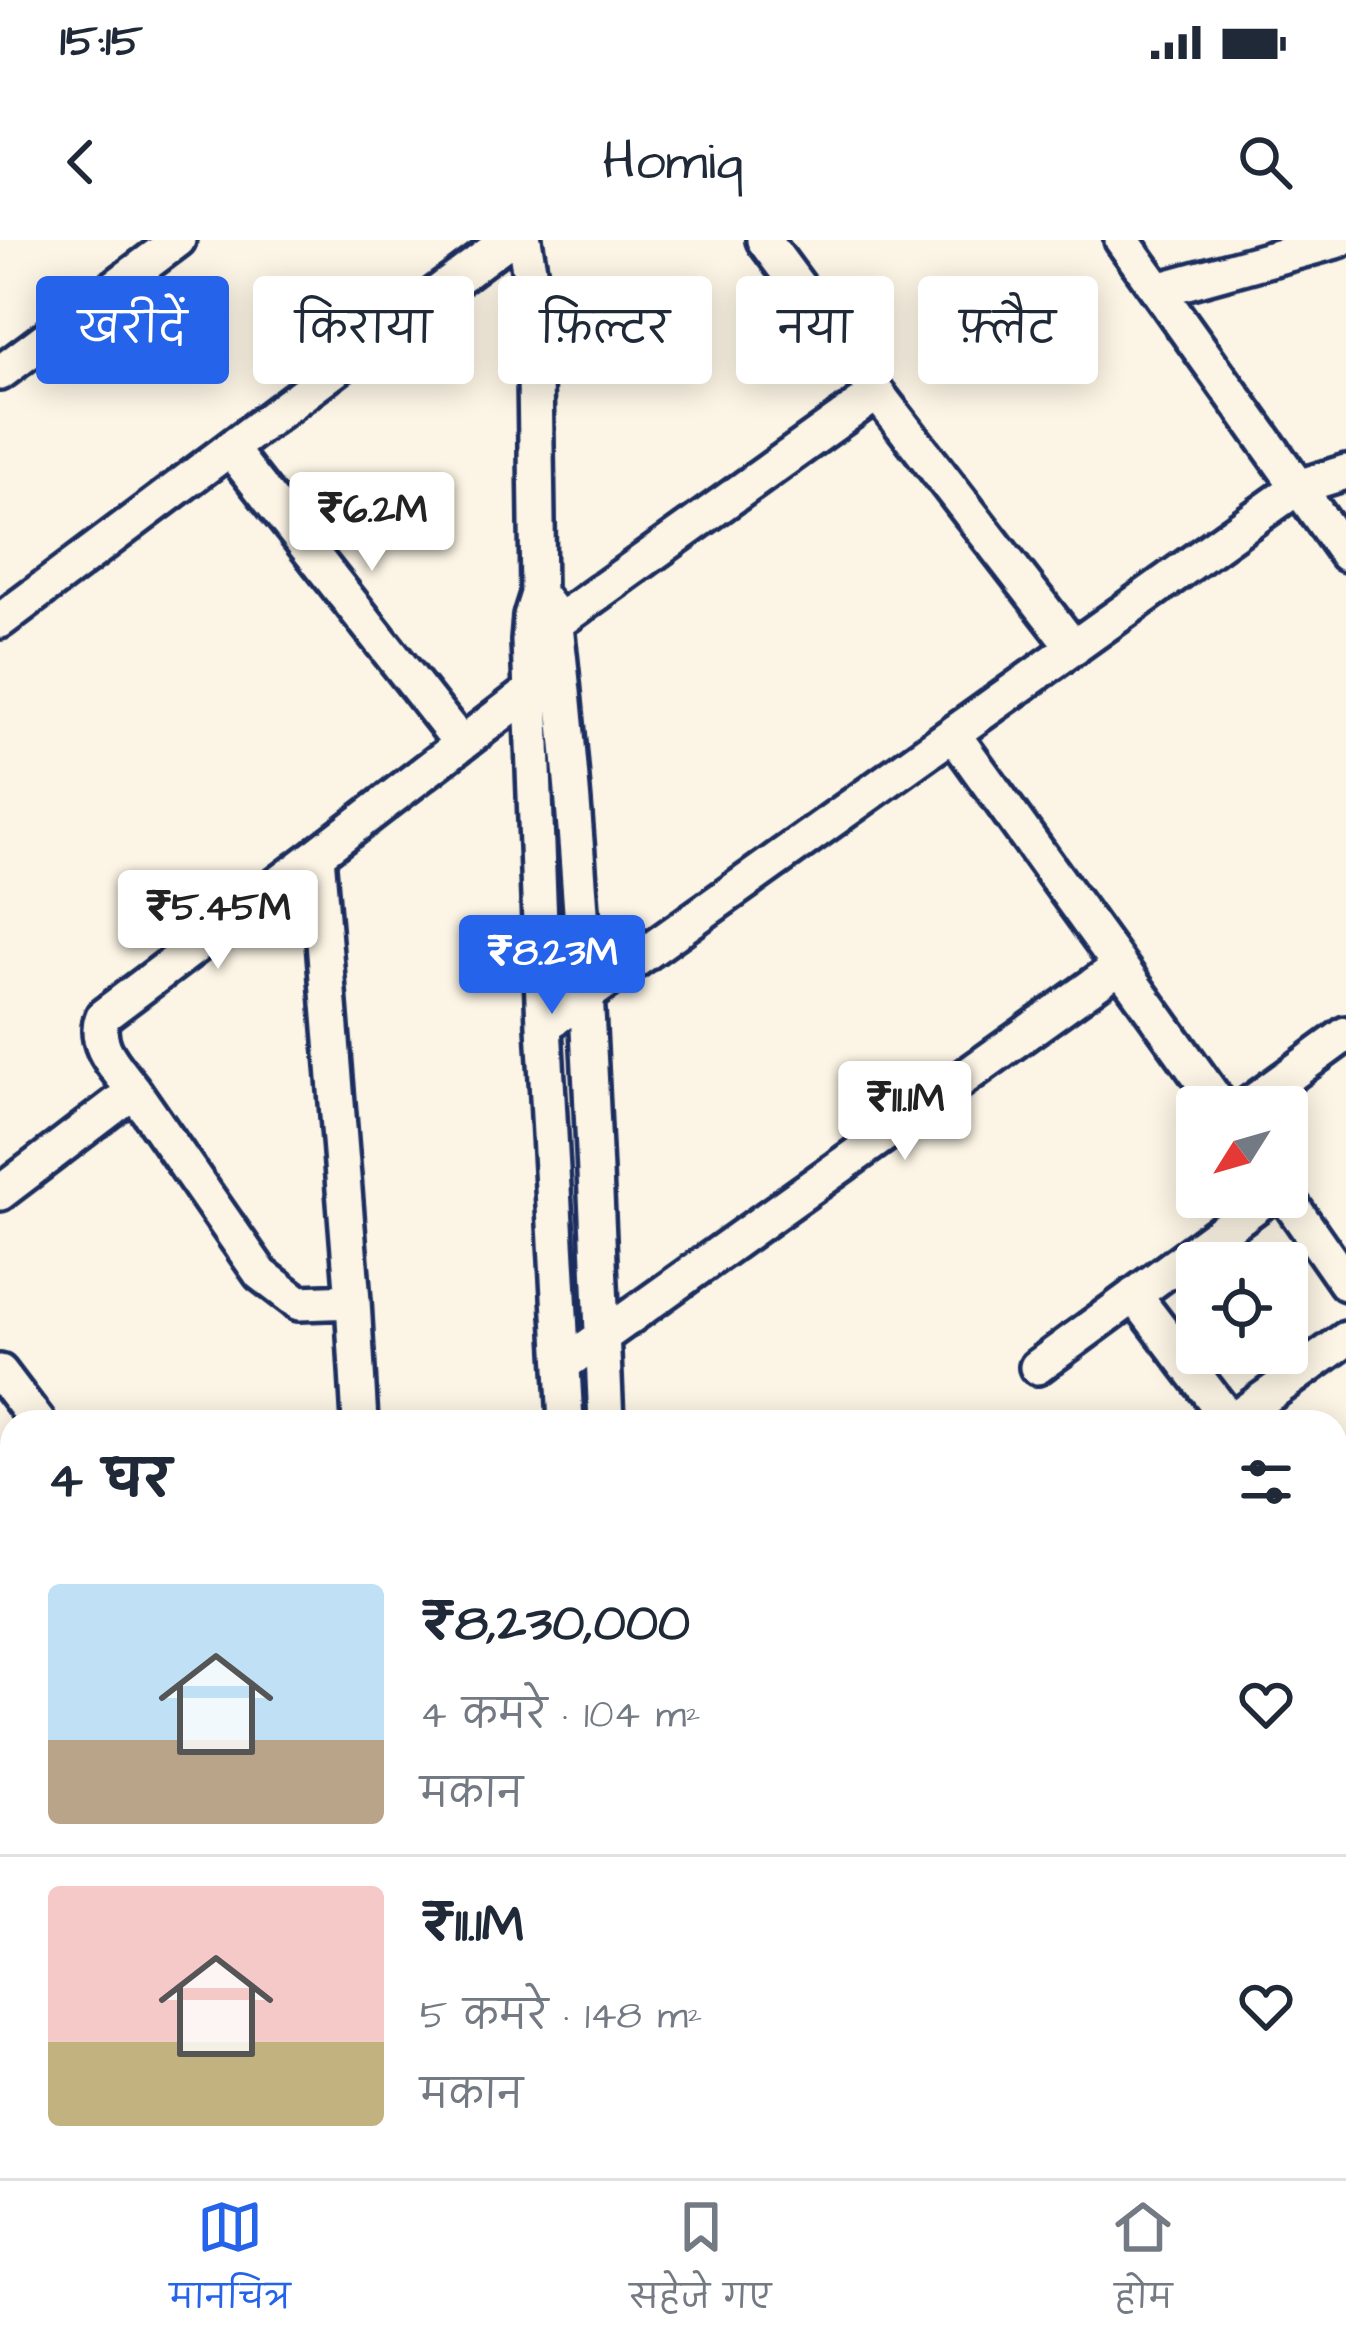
<!DOCTYPE html>
<html lang="hi">
<head>
<meta charset="utf-8">
<style>
	body { margin:0; font-family:"Architects Daughter","Playpen Sans Deva",sans-serif; background:#f6f6f7; color:#1f2937; height:100vh; display:flex; flex-direction:column; font-size:45px; white-space:nowrap }
	* { box-sizing:border-box; margin:0 }
	p { font-size:39px; color:#747a83 }
	.icon { flex:none; width:66px; height:66px; fill:none; stroke:currentColor; stroke-width:2; stroke-linecap:round; stroke-linejoin:round }
	.map { position:relative; flex:1; overflow:hidden }
	.details { position:absolute; left:0px; top:1170px; width:1347px; height:768px; display:flex; flex-direction:column; background:#fff; border-radius:36px 36px 0 0; box-shadow:0 6px 30px #0003 }
	.details>* { flex:none }
	.guide { position:absolute; left:36px; top:36px; width:1275px; height:108px; display:flex; gap:24px }
	.needle { width:78px; rotate:233deg }
	.tools { position:absolute; left:1176px; top:846px; display:grid; gap:24px }
	.tools a { display:grid; place-items:center; width:132px; height:132px; border-radius:12px; background:#fff; box-shadow:0 6px 30px #0003; font-size:60px }
	.price { position:absolute; translate:-50% -102px; padding:0 27px; border-radius:12px; background:#fff; color:#222; font-size:39px; line-height:78px; filter:drop-shadow(0 3px 6px #0008) }
	.price::after { content:''; position:absolute; left:50%; top:72px; width:36px; height:27px; margin-left:-18px; background:inherit; clip-path:polygon(0 0,100% 0,50% 100%) }
	.price.on { background:#2563eb; color:#fff }
	ul { padding:0; list-style:none }
	li { display:flex; align-items:center; gap:36px; height:300px; padding:0 48px }
	li+li { border-top:3px solid #e0e1e3 }
	li span { display:grid; place-items:center; flex:none; width:336px; height:240px; border-radius:12px; color:#555 }
	li>.icon { margin-inline-start:auto }
	span .icon { width:144px; height:144px; fill:#fffc; stroke-width:1 }
	li b { font-size:51px }
	h2 { display:flex; justify-content:space-between; align-items:center; height:144px; padding:0 48px; font-size:51px }
	.tag { padding:0 42px; border-radius:12px; background:#fff; box-shadow:0 6px 30px #0003; font-size:42px; line-height:108px }
	.tag.on { background:#2563eb; color:#fff }
	.status { display:flex; justify-content:space-between; align-items:center; height:84px; padding:0 60px; background:#fff; direction:ltr }
	.status svg { height:33px; fill:currentColor }
	header { display:flex; justify-content:space-between; align-items:center; height:156px; padding:0 48px; background:#fff; font-size:54px; font-weight:600 }
	.dock { display:flex; justify-content:space-around; align-items:center; height:168px; border-top:3px solid #e0e1e3; background:#fff; font-size:33px; color:#747a83 }
	.dock a { display:grid; justify-items:center; gap:6px }
	.dock .on { color:#2563eb }
	.map>svg:first-child { display:block }
</style>
</head>
<body>
<div class="status"><b>15:15</b><svg viewBox="0 0 49 12"><path d="M0 12V9h3v3zM5 12V6h3v6zM10 12V3h3v9zM15 12V0h3v12zM26 1h20v11H26zM47 4h2v5h-2z"/></svg></div>
<header><svg class="icon" aria-label="back" viewBox="0 0 24 24"><path d="M15 5l-7 7 7 7"/></svg>Homiq<svg class="icon" aria-label="search" viewBox="0 0 24 24"><circle cx="10" cy="10" r="6"/><path d="M15 15l6 6"/></svg></header>
<div class="map">
<svg width="1346" height="1938" viewBox="0 0 1346 1938">
	<rect width="100%" height="100%" fill="#fcf5e5"/>
	<filter id="ink" filterUnits="userSpaceOnUse"><feTurbulence type="fractalNoise" baseFrequency=".00833" numOctaves="2"/><feDisplacementMap in="SourceGraphic" scale="24" xChannelSelector="R" yChannelSelector="G"/><feConvolveMatrix kernelMatrix="1 2 1 2 8 2 1 2 1" color-interpolation-filters="sRGB"/></filter>
	<g filter="url(#ink)">
		<g fill="none" stroke-linecap="round" stroke-linejoin="round">
			<defs>
				<path id="minor" d="M 524,0 L 534,59 L 538,354 L 531,376 L 529,401 L 544,786 L 566,1182
					M 764,0 L 877,153
					M 1122,0 L 1346,314
					M 1158,50 L 1339,0
					M 0,133 L 178,0
					M 230,209 L 460,502
					M 538,354 L 550,369 L 556,386 C 586,650 594,917 606,1182
					M 0,381 L 508,0
					M 541,394 L 877,153 L 1074,408
					M 953,494 L 1120,726
					M 544,786 L 1298,247 L 1346,232
					M 134,851 C 118,829 91,805 103,776 L 317,615
					M 1246,867 L 1346,794
					M 0,953 L 134,851 L 261,1034 L 299,1063 L 353,1061 L 360,1182
					M 1286,957 L 1346,1043
					M 1134,1055 L 1231,1182
					M 353,1061 L 317,615 L 546,439
					M 564,1124 L 1120,726 L 1221,867
					M 1037,1127 L 1268,957
					M 0,1132 L 38,1182
					M 1231,1182 L 1346,1099
					M 0,1247 L 12,1246
					M 1335,1322 L 1346,1337
					M 679,1926 L 681,1938
					M 341,1938 L 360,1926
					M 523,1938 L 526,1926"/>
				<path id="tertiary" d="M 1335,1467 L 1346,1465
					M 1335,1508 L 1346,1506
					M 0,1625 L 12,1625
					M 0,1669 L 12,1669
					M 899,1926 L 901,1938
					M 964,1926 L 966,1938"/>
			</defs>
			<use href="#minor" stroke="#1b2f5e" stroke-width="42"/>
			<use href="#tertiary" stroke="#1b2f5e" stroke-width="51"/>
			<use href="#minor" stroke="#fcf5e5" stroke-width="33"/>
			<use href="#tertiary" stroke="#fcf5e5" stroke-width="42"/>
		</g>
	</g>
</svg>
<div class="tools">
<a><svg class="needle" viewBox="-14 -14 28 28"><path d="M0-13l5 13h-10z" fill="#e53935"/><path d="M0 13l5-13h-10z" fill="#747a83"/></svg></a>
<a><svg class="icon" aria-label="locate" viewBox="0 0 24 24"><circle cx="12" cy="12" r="6"/><path d="M12 2v4M12 18v4M2 12h4M18 12h4"/></svg></a>
</div>
<b class="price" style="left:372px;top:334px">₹6.2M</b>
<b class="price" style="left:218px;top:732px">₹5.45M</b>
<b class="price on" style="left:552px;top:777px">₹8.23M</b>
<b class="price" style="left:905px;top:923px">₹11.1M</b>
<div class="guide">
<a class="tag on">खरीदें</a>
<a class="tag">किराया</a>
<a class="tag">फ़िल्टर</a>
<a class="tag">नया</a>
<a class="tag">फ़्लैट</a>
</div>
<section class="details">
<h2>4 घर<svg class="icon" aria-label="filters" viewBox="0 0 24 24"><path d="M4 7h16M4 17h16"/><circle cx="9" cy="7" r="2"/><circle cx="15" cy="17" r="2"/></svg></h2>
<ul>
<li><span style="background:linear-gradient(#bfe0f5 65%,#b9a48a 0)"><svg class="icon" aria-label="home" viewBox="0 0 24 24"><path d="M3 11l9-7 9 7M6 9v11h12V9"/></svg></span><div><b>₹8,230,000</b><p>4 कमरे · 104 m²</p><p>मकान</p></div><svg class="icon" aria-label="heart" viewBox="0 0 24 24"><path d="M12 20l-8-8c-3-5 5-10 8-4 3-6 11-1 8 4z"/></svg></li>
<li><span style="background:linear-gradient(#f6c9c9 65%,#c2b280 0)"><svg class="icon" aria-label="home" viewBox="0 0 24 24"><path d="M3 11l9-7 9 7M6 9v11h12V9"/></svg></span><div><b>₹11.1M</b><p>5 कमरे · 148 m²</p><p>मकान</p></div><svg class="icon" aria-label="heart" viewBox="0 0 24 24"><path d="M12 20l-8-8c-3-5 5-10 8-4 3-6 11-1 8 4z"/></svg></li>
</ul>
</section>
</div>
<nav class="dock">
<a class="on"><svg class="icon" aria-label="map" viewBox="0 0 24 24"><path d="M3 6l6-2 6 2 6-2v14l-6 2-6-2-6 2zM9 4v14M15 6v14"/></svg>मानचित्र</a>
<a><svg class="icon" aria-label="saved" viewBox="0 0 24 24"><path d="M7 4h10v16l-5-4-5 4z"/></svg>सहेजे गए</a>
<a><svg class="icon" aria-label="home" viewBox="0 0 24 24"><path d="M3 11l9-7 9 7M6 9v11h12V9"/></svg>होम</a>
</nav>
</body>
</html>
